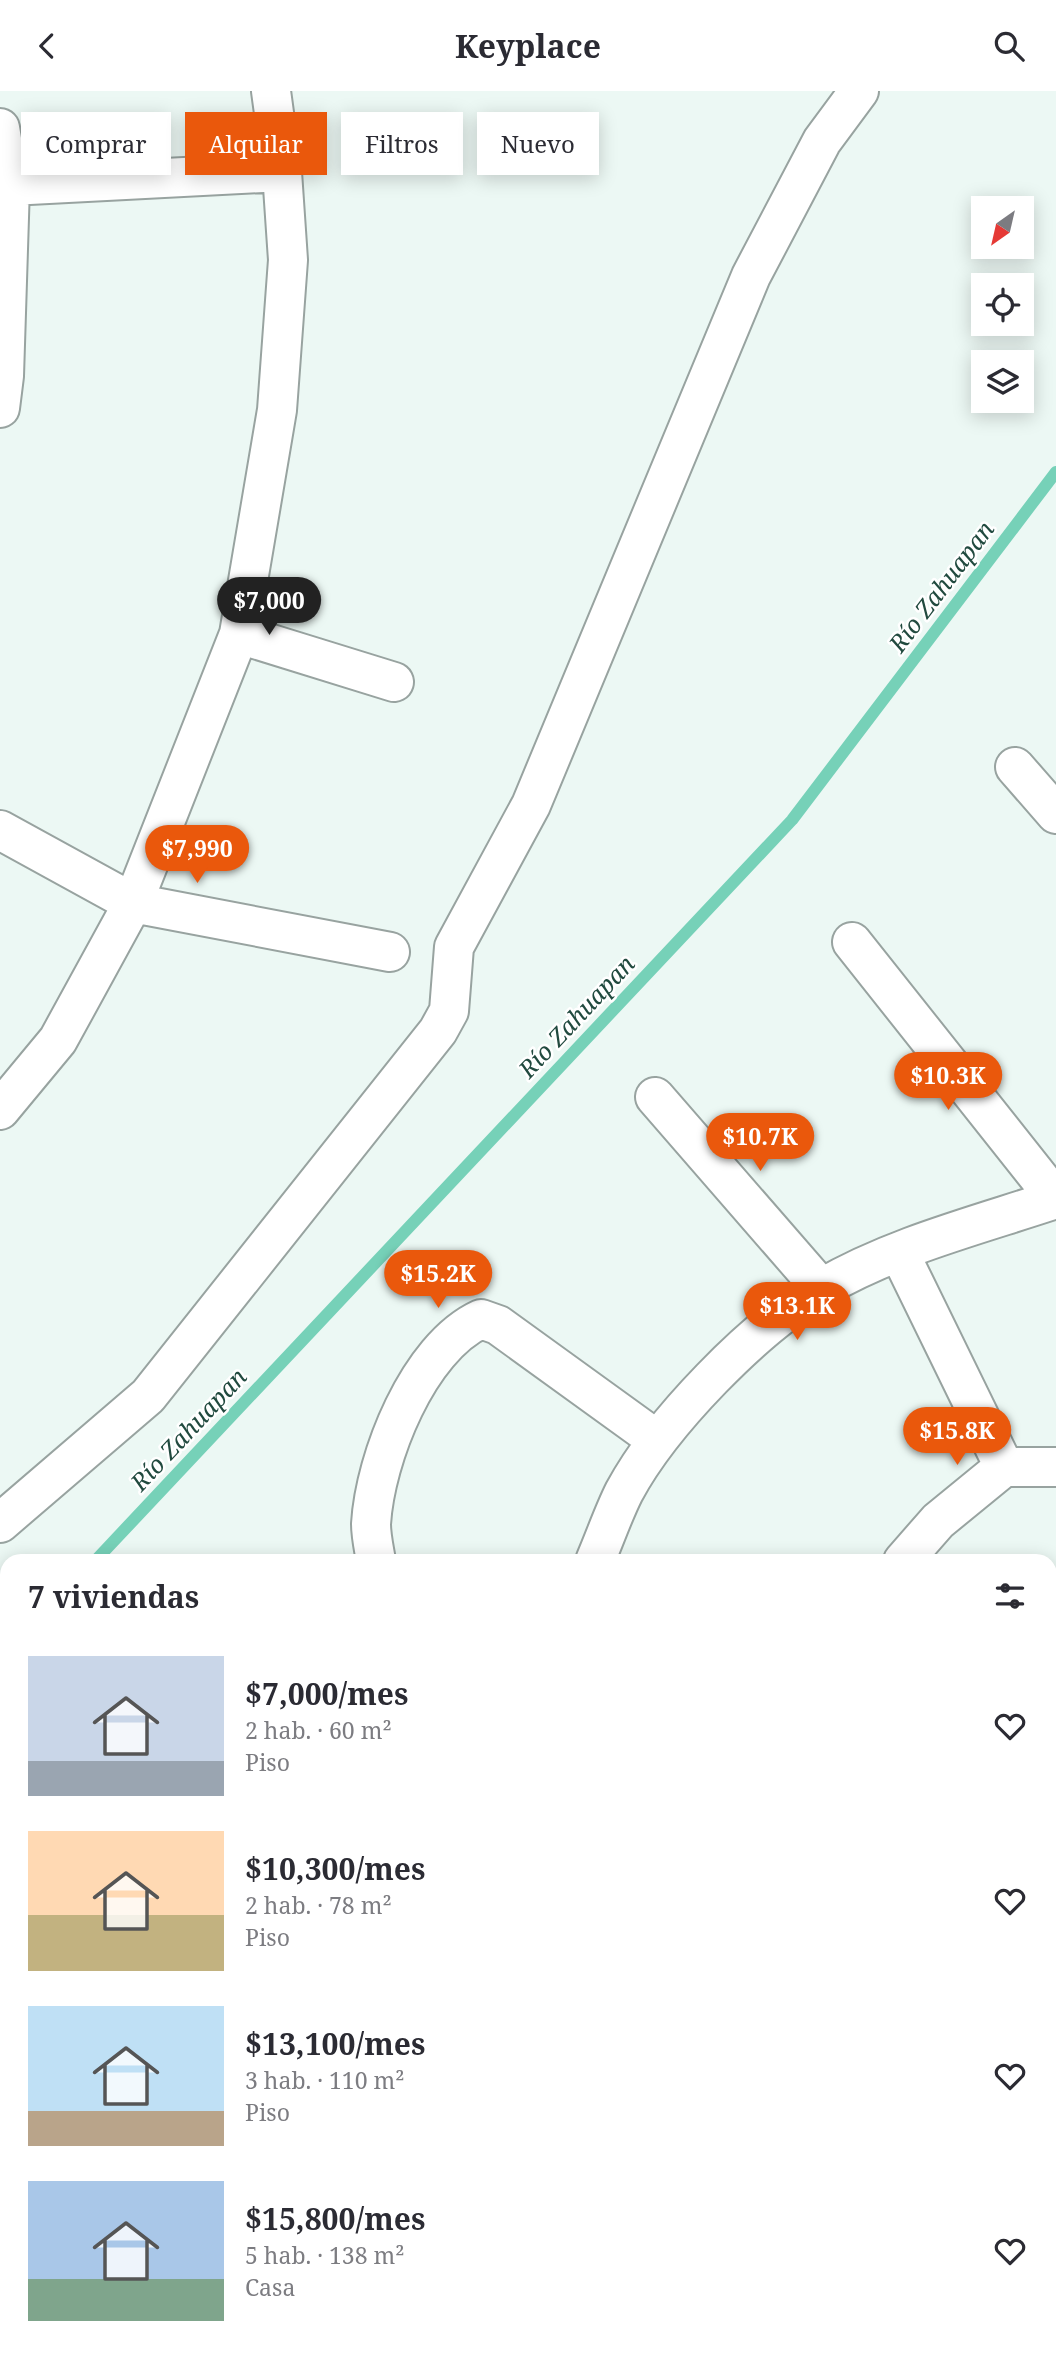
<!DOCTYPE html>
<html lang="es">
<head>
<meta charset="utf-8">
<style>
	body { margin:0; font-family:"Noto Serif",serif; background:#f7f7f7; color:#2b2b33; height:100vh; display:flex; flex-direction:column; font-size:26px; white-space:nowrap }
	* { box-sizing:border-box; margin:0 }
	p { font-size:23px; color:#7c7c81 }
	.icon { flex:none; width:38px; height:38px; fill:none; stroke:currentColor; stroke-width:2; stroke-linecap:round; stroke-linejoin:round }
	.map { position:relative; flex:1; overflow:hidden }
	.sheet { position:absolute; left:0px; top:1463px; width:1057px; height:800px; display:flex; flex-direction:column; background:#fff; border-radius:21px 21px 0 0; box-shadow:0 4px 18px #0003 }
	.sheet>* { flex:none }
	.hud { position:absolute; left:21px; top:21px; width:700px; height:63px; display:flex; gap:14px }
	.needle { width:46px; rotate:214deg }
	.fabs { position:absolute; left:971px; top:105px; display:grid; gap:14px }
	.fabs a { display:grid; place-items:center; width:63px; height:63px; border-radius:0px; background:#fff; box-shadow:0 4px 18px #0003; font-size:35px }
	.price { position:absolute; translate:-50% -60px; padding:0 16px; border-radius:24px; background:#ea580c; color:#fff; font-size:23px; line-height:46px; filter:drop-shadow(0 2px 4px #0008) }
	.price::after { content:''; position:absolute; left:50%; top:42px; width:21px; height:16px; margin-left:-10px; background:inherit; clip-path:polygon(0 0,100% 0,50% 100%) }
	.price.on { background:#222; color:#fff }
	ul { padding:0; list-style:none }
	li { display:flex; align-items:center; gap:21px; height:175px; padding:0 28px }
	li span { display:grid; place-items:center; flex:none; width:196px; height:140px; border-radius:0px; color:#555 }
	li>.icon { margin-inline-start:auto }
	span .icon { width:84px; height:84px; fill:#fffc; stroke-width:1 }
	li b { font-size:30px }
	h2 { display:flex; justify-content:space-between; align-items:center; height:84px; padding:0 28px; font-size:30px }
	.chip { padding:0 24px; border-radius:0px; background:#fff; box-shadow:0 4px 18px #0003; font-size:24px; line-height:63px }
	.chip.on { background:#ea580c; color:#fff }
	header { display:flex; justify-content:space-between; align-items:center; height:91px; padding:0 28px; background:#fff; font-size:32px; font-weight:700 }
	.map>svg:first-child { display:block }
</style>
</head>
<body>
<header><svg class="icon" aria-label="back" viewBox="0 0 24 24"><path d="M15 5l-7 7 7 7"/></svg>Keyplace<svg class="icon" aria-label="search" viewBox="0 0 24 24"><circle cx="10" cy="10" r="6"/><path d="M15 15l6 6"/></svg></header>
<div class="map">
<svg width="1056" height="2262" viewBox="0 0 1056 2262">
	<rect width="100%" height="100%" fill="#ecf8f4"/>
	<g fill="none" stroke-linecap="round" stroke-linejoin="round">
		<path stroke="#76d1b8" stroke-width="12" d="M 95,1470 L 792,729 L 1056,381
			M 0,1571 L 7,1563"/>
		<defs>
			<path id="minor" d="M 0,37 L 10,95 L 4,285 L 0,317
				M 10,95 L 282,81
				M 239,543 L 394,591
				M 1015,676 L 1056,723
				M 0,739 L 133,812 L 390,861
				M 655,1006 L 821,1197
				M 0,1019 L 58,949 L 133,812 L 239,543 L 277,319 L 288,169 L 282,81 L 271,0
				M 899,1161 L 1004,1376
				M 0,1432 L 148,1305 L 438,940 L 449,920 L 454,856 L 531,714 L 751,185 L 822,50 L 859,0
				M 376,1470 C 374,1458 371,1445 371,1433 C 375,1367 418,1257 481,1228 L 498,1234 L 657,1349
				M 595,1470 C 605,1447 613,1423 624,1401 C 661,1332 754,1236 822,1197 C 894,1155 978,1134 1056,1108 L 852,851
				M 903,1470 L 938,1430 L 1004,1376 L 1056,1376
				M 0,1756 L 7,1754
				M 1050,1767 L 1056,1766
				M 1050,1809 L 1056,1811
				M 0,1830 L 7,1828
				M 1050,1877 L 1056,1879
				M 1050,2088 L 1056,2092
				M 1050,2118 L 1056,2133
				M 395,2256 L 400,2262
				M 473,2256 L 475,2262
				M 795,2256 L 797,2262
				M 172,2262 L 179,2256"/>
		</defs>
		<use href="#minor" stroke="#98a3a0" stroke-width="42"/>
		<use href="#minor" stroke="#fff" stroke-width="38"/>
	</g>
	<g text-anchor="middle" stroke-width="5" stroke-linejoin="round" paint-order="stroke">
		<g font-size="24" font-style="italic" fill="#214a3f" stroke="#fff">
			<text transform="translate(942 496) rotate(-53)" y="8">Río Zahuapan</text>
			<text transform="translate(577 926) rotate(-47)" y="8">Río Zahuapan</text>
			<text transform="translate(189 1339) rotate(-47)" y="8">Río Zahuapan</text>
		</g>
	</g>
</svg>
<div class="fabs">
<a><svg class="needle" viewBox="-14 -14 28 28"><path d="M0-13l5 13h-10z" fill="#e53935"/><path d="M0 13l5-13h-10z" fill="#7c7c81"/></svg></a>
<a><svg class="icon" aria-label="locate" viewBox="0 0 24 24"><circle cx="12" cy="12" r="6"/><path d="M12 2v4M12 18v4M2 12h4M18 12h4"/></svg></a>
<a><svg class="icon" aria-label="layers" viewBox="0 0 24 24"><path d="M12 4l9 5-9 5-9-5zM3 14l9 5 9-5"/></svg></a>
</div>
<b class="price on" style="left:269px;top:546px">$7,000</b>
<b class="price" style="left:197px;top:794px">$7,990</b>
<b class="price" style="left:948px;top:1021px">$10.3K</b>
<b class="price" style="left:760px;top:1082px">$10.7K</b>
<b class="price" style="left:438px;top:1219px">$15.2K</b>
<b class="price" style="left:797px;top:1251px">$13.1K</b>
<b class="price" style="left:957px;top:1376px">$15.8K</b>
<div class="hud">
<a class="chip">Comprar</a>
<a class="chip on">Alquilar</a>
<a class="chip">Filtros</a>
<a class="chip">Nuevo</a>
</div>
<section class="sheet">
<h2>7 viviendas<svg class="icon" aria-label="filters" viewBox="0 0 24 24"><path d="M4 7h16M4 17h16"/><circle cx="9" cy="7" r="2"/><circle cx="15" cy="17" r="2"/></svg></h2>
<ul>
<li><span style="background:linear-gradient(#c9d6e8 75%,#9aa5b1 0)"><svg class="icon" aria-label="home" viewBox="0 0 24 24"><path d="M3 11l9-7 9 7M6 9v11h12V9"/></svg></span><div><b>$7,000/mes</b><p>2 hab. · 60 m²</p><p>Piso</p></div><svg class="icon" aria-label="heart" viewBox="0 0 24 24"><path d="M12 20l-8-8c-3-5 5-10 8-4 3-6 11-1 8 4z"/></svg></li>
<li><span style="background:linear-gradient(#ffd9b3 60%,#c2b280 0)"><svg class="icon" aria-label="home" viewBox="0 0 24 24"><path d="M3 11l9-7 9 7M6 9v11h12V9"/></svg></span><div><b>$10,300/mes</b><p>2 hab. · 78 m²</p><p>Piso</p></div><svg class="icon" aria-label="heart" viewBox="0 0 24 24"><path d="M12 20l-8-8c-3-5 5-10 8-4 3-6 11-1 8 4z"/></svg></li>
<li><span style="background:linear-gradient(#bfe0f5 75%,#b9a48a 0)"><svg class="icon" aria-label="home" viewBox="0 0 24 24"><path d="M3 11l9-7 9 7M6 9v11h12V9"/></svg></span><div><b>$13,100/mes</b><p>3 hab. · 110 m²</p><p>Piso</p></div><svg class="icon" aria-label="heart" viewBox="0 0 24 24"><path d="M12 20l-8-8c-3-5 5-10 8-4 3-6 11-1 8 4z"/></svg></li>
<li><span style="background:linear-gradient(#a9c7e8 70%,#7fa58c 0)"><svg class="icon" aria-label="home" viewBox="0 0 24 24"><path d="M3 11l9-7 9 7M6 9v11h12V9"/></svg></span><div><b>$15,800/mes</b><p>5 hab. · 138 m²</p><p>Casa</p></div><svg class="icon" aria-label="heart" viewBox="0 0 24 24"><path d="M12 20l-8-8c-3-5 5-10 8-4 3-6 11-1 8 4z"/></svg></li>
</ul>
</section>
</div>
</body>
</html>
